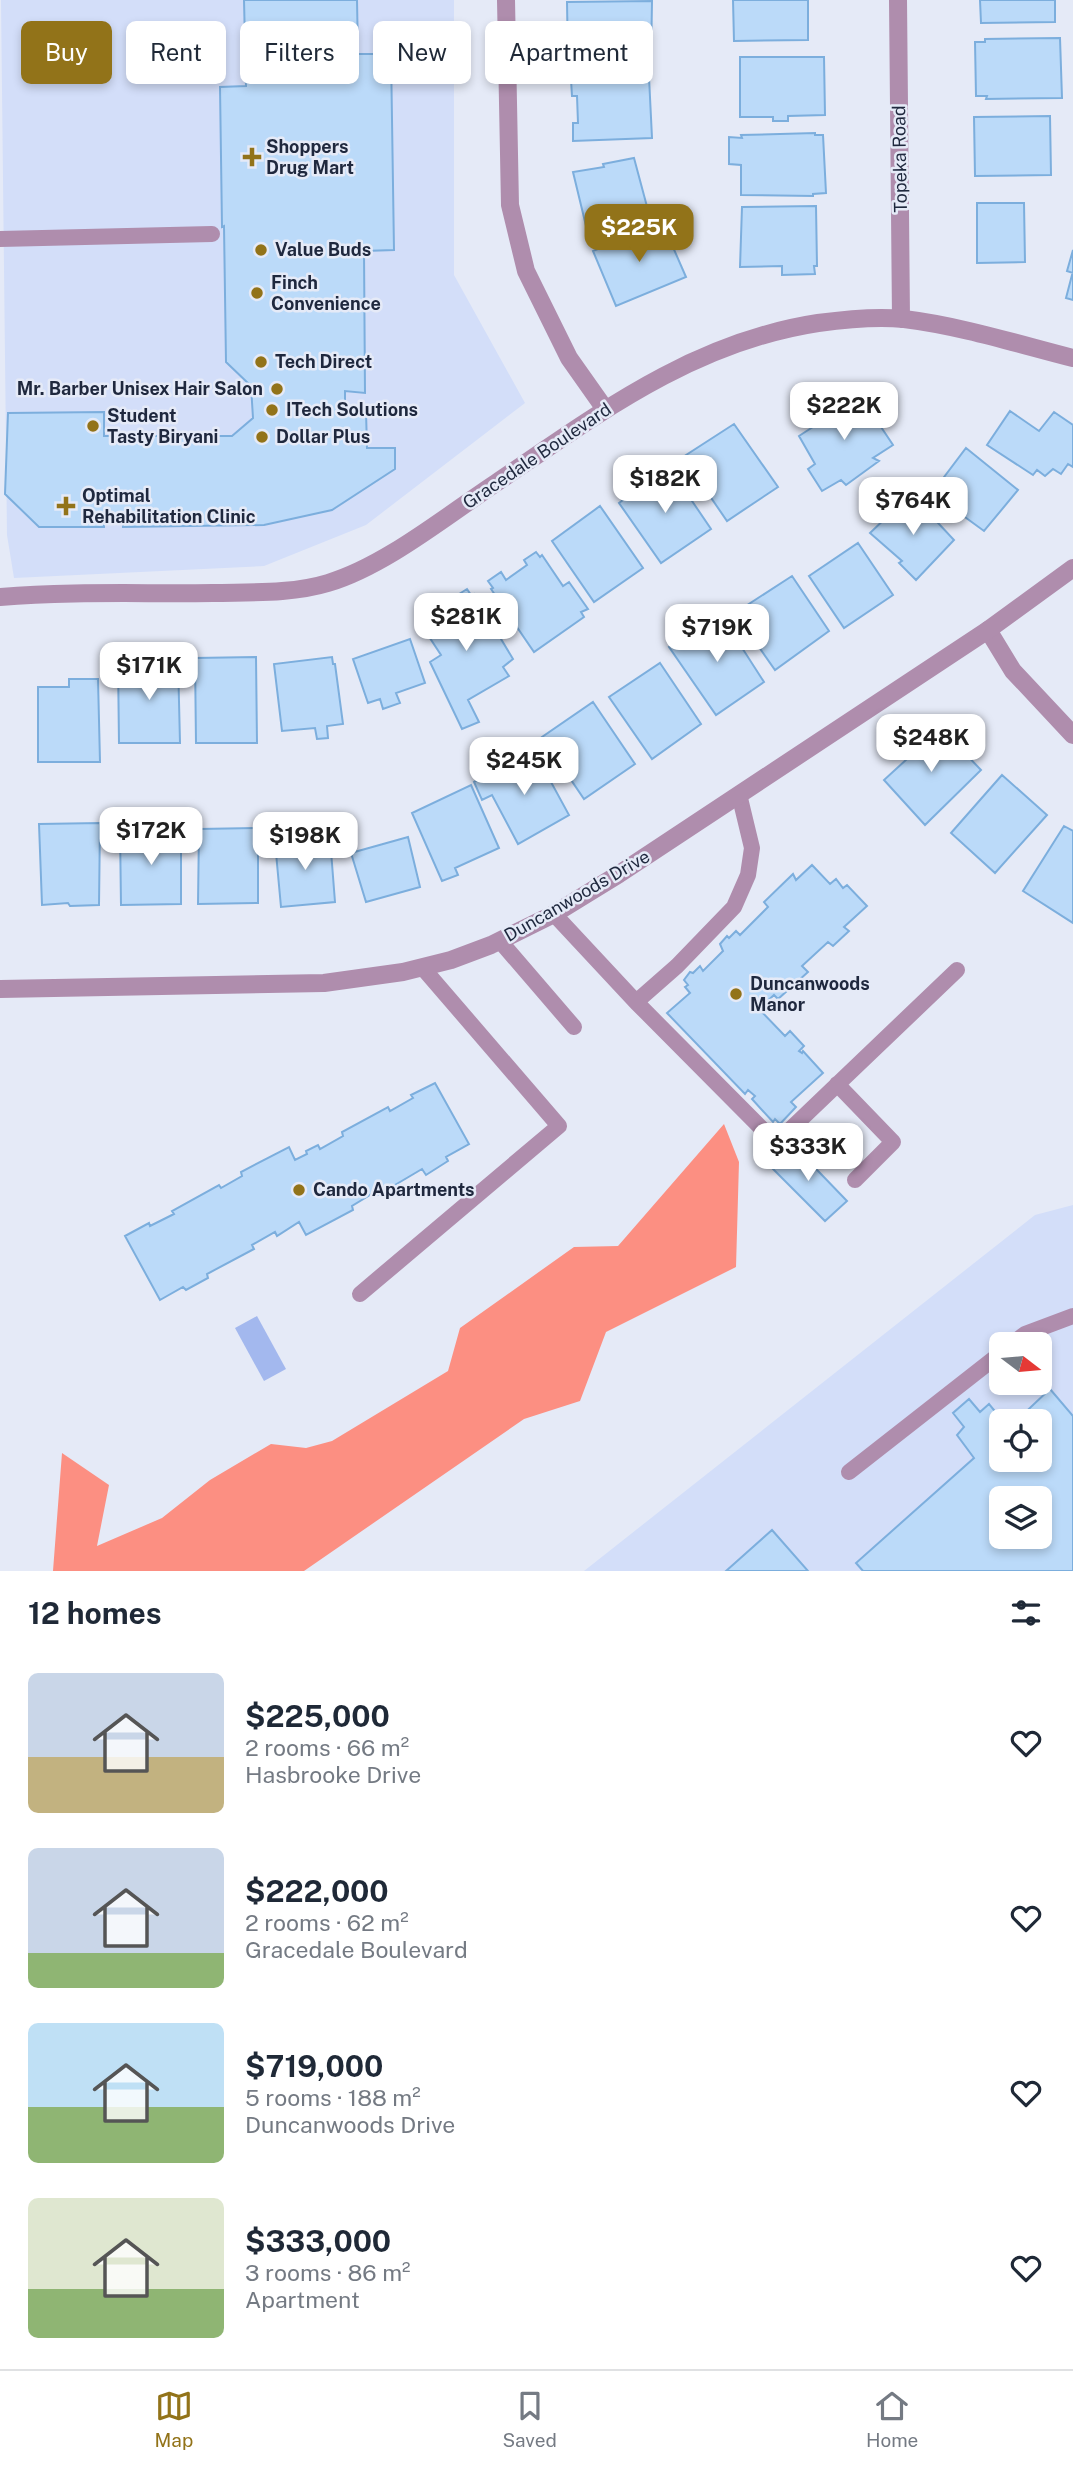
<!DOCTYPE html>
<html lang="en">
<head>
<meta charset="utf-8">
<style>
	body { margin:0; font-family:"Public Sans",sans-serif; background:#f6f6f7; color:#1f2937; height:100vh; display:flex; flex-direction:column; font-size:26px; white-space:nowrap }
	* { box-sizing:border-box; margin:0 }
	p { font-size:23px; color:#747a83 }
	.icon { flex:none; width:38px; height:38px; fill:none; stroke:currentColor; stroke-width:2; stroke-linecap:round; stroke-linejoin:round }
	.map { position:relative; height:1571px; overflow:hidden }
	.sheet { display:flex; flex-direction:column; background:#fff; flex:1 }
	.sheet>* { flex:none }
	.banner { position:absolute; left:21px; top:21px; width:700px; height:63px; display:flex; gap:14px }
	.needle { width:46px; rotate:106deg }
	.buttons { position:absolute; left:989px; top:1332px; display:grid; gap:14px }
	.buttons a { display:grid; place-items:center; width:63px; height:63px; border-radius:10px; background:#fff; box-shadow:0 4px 10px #0003; font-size:35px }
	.price { position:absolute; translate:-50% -60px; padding:0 16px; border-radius:14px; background:#fff; color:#222; font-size:23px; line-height:46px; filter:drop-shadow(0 2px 4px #0008) }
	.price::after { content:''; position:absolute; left:50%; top:42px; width:21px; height:16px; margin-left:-10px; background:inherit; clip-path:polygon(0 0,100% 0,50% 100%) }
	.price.active { background:#927319; color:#fff }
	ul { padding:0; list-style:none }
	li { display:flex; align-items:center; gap:21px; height:175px; padding:0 28px }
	li span { display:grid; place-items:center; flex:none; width:196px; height:140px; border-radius:10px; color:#555 }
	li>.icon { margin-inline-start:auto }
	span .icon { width:84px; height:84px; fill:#fffc; stroke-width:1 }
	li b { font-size:30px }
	h2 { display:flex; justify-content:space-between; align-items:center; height:84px; padding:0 28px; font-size:30px }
	.tag { padding:0 24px; border-radius:10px; background:#fff; box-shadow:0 4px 10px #0003; font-size:24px; line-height:63px }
	.tag.active { background:#927319; color:#fff }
	.tab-bar { display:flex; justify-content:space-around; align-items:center; height:98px; border-top:2px solid #e0e1e3; background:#fff; font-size:19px; color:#747a83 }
	.tab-bar a { display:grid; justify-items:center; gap:4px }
	.tab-bar .active { color:#927319 }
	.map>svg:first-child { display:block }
</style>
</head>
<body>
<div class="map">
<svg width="1073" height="1571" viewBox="0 0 1073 1571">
	<rect width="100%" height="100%" fill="#e5eaf7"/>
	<path fill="#d3def9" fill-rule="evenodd" d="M 1,0 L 454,0 L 454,275 L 525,403 L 366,525 L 264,566 L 14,578 L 7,535 Z
		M 1073,1205 L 1073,1571 L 584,1571 L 1035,1215 ZM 1001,1344 L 1040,1344 L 1040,1382 L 1001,1382 ZM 1001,1421 L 1040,1421 L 1040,1460 L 1001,1460 ZM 1001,1498 L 1040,1498 L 1040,1536 L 1001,1536 Z"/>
	<path fill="#fc8f82" d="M 724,1124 L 739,1162 L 736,1267 L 606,1332 L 580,1401 L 524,1419 L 304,1571 L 53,1571 L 62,1453 L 109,1485 L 97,1546 L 162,1518 L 210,1480 L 271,1444 L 306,1448 L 332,1441 L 448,1371 L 460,1328 L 574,1247 L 618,1246 Z"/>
	<path fill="#a3b8ee" d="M 257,1316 L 286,1369 L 264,1381 L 235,1328 Z"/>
	<path fill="#bbdaf9" stroke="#7caedd" stroke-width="2" fill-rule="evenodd" d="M 244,0 L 357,0 L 358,54 L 391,54 L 394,250 L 364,251 L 365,393 L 345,391 L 345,412 L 366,411 L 367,448 L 395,448 L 395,469 L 332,510 L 264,525 L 123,527 L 123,520 L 104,519 L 104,527 L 39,527 L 5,494 L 8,413 L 104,412 L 104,436 L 232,436 L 253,418 L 251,386 L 226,362 L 224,226 L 222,227 L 220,87 L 246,86 Z
		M 733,0 L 808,0 L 808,40 L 734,41 Z
		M 980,0 L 1055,0 L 1055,22 L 981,23 Z
		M 652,1 L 651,62 L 568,62 L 567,2 Z
		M 1060,38 L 1062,98 L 986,99 L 987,96 L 976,96 L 975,42 L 985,42 L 985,39 Z
		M 740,57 L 824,57 L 825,115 L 788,116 L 788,121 L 773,121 L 773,117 L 740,117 Z
		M 649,77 L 652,138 L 573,141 L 573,123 L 578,123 L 577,96 L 572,96 L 571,80 Z
		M 1050,116 L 1051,175 L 975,176 L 974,117 Z
		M 815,133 L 815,135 L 823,135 L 826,193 L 813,194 L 813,196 L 741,195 L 741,165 L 729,164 L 729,137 L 742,138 L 741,135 Z
		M 634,158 L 649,214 L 587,230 L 573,172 L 604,167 L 603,164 Z
		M 977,203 L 1024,203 L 1025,262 L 977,263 Z
		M 816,206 L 817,266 L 814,266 L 815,274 L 782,275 L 782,266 L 740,267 L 742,207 Z
		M 662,222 L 686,277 L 616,306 L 593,251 Z
		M 1073,250 L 1073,273 L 1067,271 Z
		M 1072,275 L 1073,275 L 1073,300 L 1066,298 Z
		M 859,394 L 893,445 L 873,458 L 879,461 L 846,485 L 841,480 L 822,491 L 808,469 L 815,464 L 799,436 L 822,421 L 813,408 L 826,398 L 834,412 Z
		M 1010,411 L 1039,431 L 1054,412 L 1073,425 L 1073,467 L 1068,464 L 1061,474 L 1053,469 L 1045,476 L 1037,470 L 1033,475 L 987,445 Z
		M 734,424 L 778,487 L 727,521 L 683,457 Z
		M 966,448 L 1018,490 L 984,531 L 932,493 Z
		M 669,467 L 711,529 L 661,563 L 619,503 Z
		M 911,494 L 954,540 L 916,580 L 899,563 L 902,561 L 870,533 Z
		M 600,506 L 643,568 L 594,602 L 552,541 Z
		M 858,543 L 893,595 L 844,628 L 809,576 Z
		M 536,552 L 540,557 L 542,555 L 563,586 L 569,582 L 588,609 L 581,612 L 584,617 L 534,652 L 491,589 L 493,588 L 488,581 L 501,572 L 506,580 L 527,565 L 524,560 Z
		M 792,576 L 829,631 L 775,670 L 735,613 Z
		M 467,589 L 471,595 L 474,594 L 513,659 L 503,667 L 509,676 L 468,700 L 479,722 L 462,729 L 430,662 L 441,655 L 422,626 L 425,624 L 421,618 Z
		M 719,612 L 764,682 L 716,715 L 669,647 Z
		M 410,639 L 425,683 L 396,693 L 400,703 L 383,709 L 380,699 L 368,703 L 353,659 Z
		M 256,657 L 257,743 L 196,743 L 195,658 Z
		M 332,657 L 333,664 L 335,664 L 343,724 L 327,726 L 328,738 L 317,739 L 315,728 L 282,731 L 274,664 Z
		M 178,660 L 180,743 L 119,743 L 118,661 Z
		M 660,663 L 701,724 L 652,759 L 609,697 Z
		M 69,679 L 98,679 L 100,762 L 38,762 L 38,687 L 69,687 Z
		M 593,702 L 635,764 L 584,799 L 542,737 Z
		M 939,726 L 981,770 L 925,825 L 884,780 L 907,759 L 897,748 L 913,734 L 921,744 Z
		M 524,755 L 529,766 L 539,760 L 569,815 L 518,844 L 492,795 L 482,800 L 474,782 Z
		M 1002,775 L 1047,815 L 995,873 L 951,833 Z
		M 471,785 L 499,848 L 455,868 L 458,875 L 442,881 L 412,813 Z
		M 100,823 L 99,905 L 70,906 L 68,903 L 42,905 L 39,824 Z
		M 1064,826 L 1073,831 L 1073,923 L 1023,891 Z
		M 258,828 L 258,903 L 198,904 L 199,829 Z
		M 181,829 L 181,904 L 121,905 L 120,830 Z
		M 408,837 L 420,887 L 366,902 L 351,853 Z
		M 330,838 L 335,902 L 281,907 L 275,842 Z
		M 812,865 L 830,884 L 836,879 L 843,888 L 847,885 L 867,906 L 844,927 L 849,931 L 833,946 L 828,942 L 802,966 L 808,972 L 778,999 L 774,995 L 759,1009 L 785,1036 L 790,1031 L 804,1046 L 799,1051 L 802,1053 L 803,1051 L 823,1073 L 791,1102 L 796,1107 L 780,1124 L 775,1119 L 773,1122 L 752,1099 L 755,1096 L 748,1090 L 745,1094 L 667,1013 L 690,993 L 685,987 L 688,985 L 684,980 L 690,972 L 693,973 L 700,966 L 703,971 L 723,951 L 720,944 L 727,936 L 729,938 L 736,931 L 740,935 L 768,907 L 764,902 L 793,874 L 796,880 Z
		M 435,1083 L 469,1144 L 446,1157 L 448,1161 L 426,1175 L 422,1169 L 378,1195 L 375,1192 L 352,1206 L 353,1210 L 306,1235 L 299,1222 L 277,1236 L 275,1232 L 252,1245 L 254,1249 L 207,1274 L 208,1278 L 186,1290 L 183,1287 L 160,1300 L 125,1236 L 149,1223 L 150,1226 L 174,1214 L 172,1211 L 219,1185 L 221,1188 L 242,1176 L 241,1172 L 289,1147 L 295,1160 L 307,1154 L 306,1151 L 318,1145 L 320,1149 L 343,1136 L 342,1132 L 388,1107 L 390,1111 L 413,1098 L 411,1095 Z
		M 792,1144 L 847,1201 L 825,1221 L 770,1166 Z
		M 1050,1389 L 1073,1416 L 1073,1571 L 863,1571 L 856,1563 L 974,1458 L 957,1435 L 964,1427 L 953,1413 L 969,1399 L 980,1412 L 989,1404 L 1003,1421 L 1001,1421 L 1001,1460 L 1040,1460 L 1040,1421 L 1016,1421 ZM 1001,1498 L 1040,1498 L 1040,1536 L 1001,1536 Z
		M 772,1530 L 808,1571 L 726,1571 Z"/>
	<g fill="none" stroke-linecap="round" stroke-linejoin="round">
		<path stroke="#af8dad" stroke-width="16" d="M 0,239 L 212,234
			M 554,914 L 636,1002 L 677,966 L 734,907 L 748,875 L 752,848 L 739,794
			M 500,941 L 574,1027
			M 636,1002 L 776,1143 L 957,970
			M 837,1084 L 893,1142 L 855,1180
			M 360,1294 L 559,1126 L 422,967
			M 1012,1344 L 1025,1334 L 1073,1316
			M 849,1472 L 1001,1353"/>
		<path stroke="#af8dad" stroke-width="18" d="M 506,0 L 510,205 L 526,271 L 569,358 L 605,409
			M 898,0 L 901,319
			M 0,597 C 71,591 143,594 213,593 C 251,592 292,594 328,583 C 385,566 446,516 496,483 C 598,414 693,342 818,323 C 847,319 876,316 904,319 C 961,326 1018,344 1073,358
			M 988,630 L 1013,671 L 1073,735"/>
		<path stroke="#af8dad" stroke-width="18" d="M 0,989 L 324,983 L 403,972 L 451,960 L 491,945 L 554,914 L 619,874 L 988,630 L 1073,568"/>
	</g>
	<g fill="#927319" stroke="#e5eaf7" stroke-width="2.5">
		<path d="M248.5 146.5h7v7h7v7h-7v7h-7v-7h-7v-7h7z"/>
		<circle cx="261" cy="250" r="7"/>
		<circle cx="257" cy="293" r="7"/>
		<circle cx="261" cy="362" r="7"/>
		<circle cx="277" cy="389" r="7"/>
		<circle cx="272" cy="410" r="7"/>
		<circle cx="93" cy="426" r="7"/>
		<circle cx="262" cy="437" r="7"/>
		<path d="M62.5 495.5h7v7h7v7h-7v7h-7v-7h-7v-7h7z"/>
		<circle cx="736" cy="994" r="7"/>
		<circle cx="299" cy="1190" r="7"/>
	</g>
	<g text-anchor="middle" stroke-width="5" stroke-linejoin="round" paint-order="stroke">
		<g font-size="18" font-weight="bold" fill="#1f283e" stroke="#e5eaf7" text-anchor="start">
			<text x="266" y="153">Shoppers<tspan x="266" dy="21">Drug Mart</tspan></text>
			<text x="275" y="256">Value Buds</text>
			<text x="271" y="289">Finch<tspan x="271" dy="21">Convenience</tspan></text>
			<text x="275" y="368">Tech Direct</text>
			<text x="263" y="395" text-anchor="end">Mr. Barber Unisex Hair Salon</text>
			<text x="286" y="416">ITech Solutions</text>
			<text x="107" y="422">Student<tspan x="107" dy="21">Tasty Biryani</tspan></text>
			<text x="276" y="443">Dollar Plus</text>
			<text x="82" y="502">Optimal<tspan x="82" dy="21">Rehabilitation Clinic</tspan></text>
			<text x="750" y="990">Duncanwoods<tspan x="750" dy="21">Manor</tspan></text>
			<text x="313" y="1196">Cando Apartments</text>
		</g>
		<g font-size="18" fill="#1f283e" stroke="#e5eaf7">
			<text transform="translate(900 159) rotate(-91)" y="6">Topeka Road</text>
			<text transform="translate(537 456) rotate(-34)" y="6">Gracedale Boulevard</text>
			<text transform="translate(577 896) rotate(-30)" y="6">Duncanwoods Drive</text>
		</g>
	</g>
</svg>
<div class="buttons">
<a><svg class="needle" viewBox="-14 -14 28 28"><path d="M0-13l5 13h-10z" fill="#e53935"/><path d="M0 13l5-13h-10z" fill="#747a83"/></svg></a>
<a><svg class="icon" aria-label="locate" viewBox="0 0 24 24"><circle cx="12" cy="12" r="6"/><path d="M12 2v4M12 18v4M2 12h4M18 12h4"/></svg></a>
<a><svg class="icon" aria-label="layers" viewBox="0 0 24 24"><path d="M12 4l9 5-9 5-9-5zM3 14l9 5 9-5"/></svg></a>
</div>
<b class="price active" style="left:639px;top:264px">$225K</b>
<b class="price" style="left:844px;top:442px">$222K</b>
<b class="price" style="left:665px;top:515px">$182K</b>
<b class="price" style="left:913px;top:537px">$764K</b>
<b class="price" style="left:466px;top:653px">$281K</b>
<b class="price" style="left:717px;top:664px">$719K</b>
<b class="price" style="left:149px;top:702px">$171K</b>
<b class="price" style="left:931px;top:774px">$248K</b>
<b class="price" style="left:524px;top:797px">$245K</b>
<b class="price" style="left:151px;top:867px">$172K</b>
<b class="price" style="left:305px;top:872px">$198K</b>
<b class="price" style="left:808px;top:1183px">$333K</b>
<div class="banner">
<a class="tag active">Buy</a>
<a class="tag">Rent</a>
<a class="tag">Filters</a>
<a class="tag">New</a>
<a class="tag">Apartment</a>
</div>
</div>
<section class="sheet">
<h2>12 homes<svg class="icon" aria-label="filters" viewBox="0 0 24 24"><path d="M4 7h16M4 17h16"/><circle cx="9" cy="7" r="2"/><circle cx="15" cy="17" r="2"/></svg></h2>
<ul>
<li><span style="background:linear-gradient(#c9d6e8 60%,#c2b280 0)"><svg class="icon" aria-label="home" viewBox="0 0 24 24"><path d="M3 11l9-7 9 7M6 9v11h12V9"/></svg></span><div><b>$225,000</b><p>2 rooms · 66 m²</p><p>Hasbrooke Drive</p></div><svg class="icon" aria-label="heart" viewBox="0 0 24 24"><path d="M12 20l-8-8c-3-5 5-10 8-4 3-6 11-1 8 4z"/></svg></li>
<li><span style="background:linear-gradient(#c9d6e8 75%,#8fb573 0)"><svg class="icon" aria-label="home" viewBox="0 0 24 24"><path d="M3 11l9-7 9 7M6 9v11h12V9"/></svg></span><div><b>$222,000</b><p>2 rooms · 62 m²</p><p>Gracedale Boulevard</p></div><svg class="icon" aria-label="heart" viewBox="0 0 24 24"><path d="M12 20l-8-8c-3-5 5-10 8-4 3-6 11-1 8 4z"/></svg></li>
<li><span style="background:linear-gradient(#bfe0f5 60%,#8fb573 0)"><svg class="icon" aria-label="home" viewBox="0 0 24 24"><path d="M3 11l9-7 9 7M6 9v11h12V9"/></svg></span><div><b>$719,000</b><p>5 rooms · 188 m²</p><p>Duncanwoods Drive</p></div><svg class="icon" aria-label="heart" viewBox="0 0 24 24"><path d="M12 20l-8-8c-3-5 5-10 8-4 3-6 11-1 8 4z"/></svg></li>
<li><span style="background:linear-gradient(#dfe7d0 65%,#8fb573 0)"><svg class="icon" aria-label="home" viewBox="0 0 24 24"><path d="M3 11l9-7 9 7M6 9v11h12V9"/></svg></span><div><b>$333,000</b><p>3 rooms · 86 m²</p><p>Apartment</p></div><svg class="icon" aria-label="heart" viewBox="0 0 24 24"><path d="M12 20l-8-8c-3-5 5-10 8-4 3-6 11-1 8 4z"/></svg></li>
</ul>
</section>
<nav class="tab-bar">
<a class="active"><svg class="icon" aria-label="map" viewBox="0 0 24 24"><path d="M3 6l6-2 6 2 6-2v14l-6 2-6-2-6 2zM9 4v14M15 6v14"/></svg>Map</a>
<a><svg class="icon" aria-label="saved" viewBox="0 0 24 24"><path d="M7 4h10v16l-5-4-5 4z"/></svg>Saved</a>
<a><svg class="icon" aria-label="home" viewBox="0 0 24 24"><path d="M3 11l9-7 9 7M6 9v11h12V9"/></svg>Home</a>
</nav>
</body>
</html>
